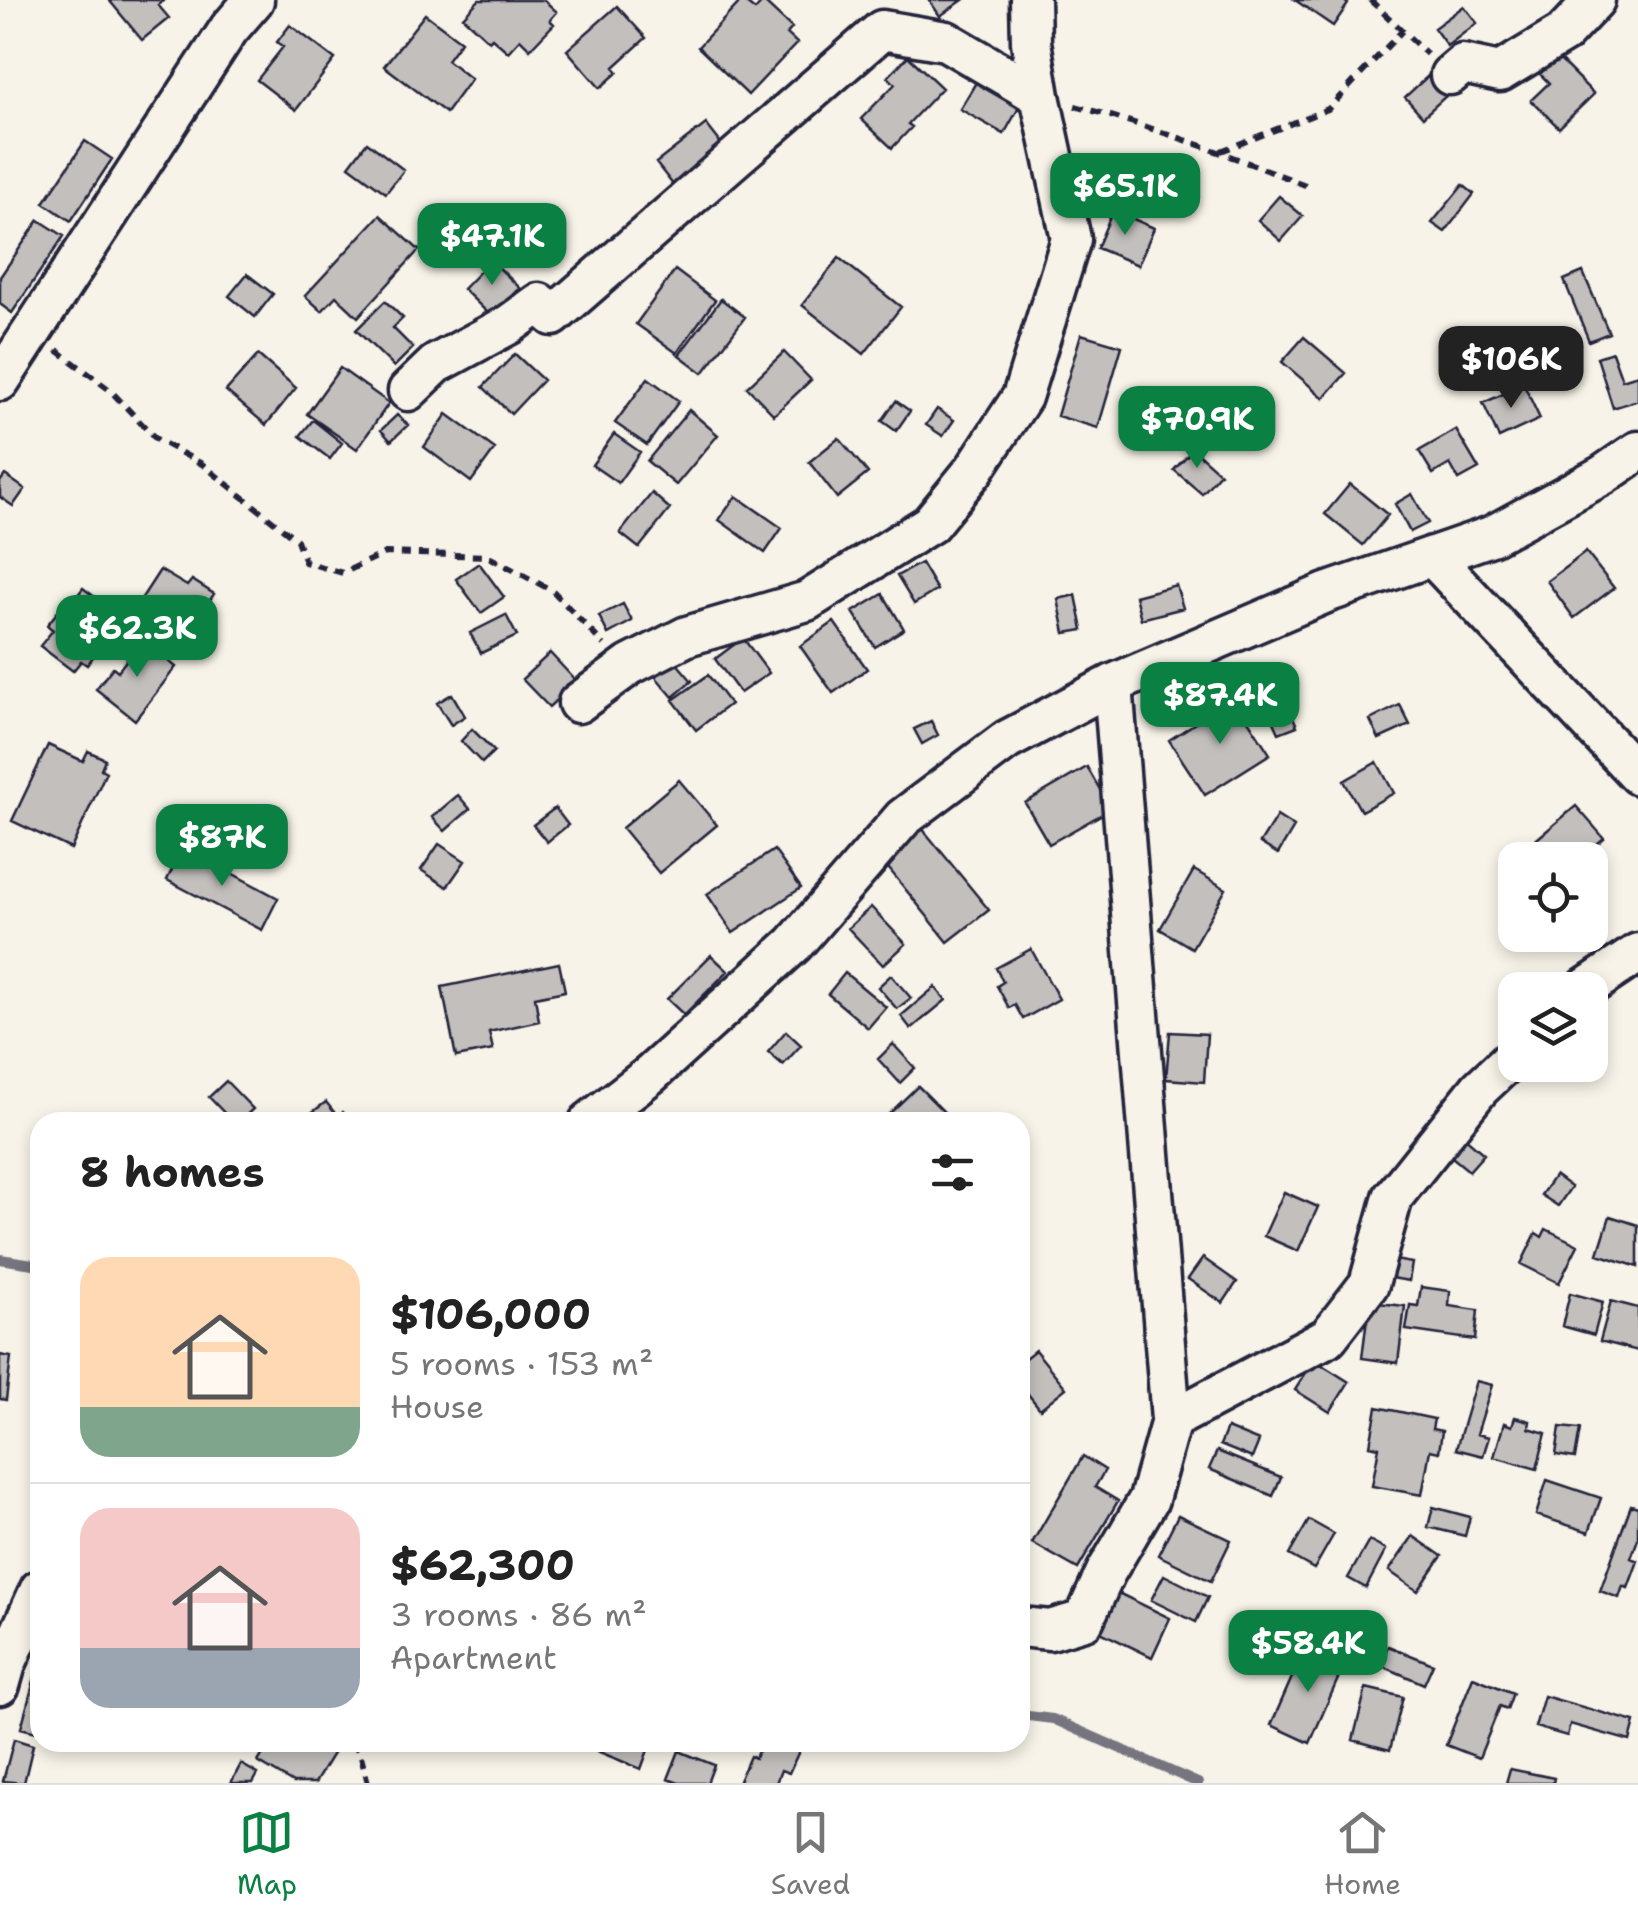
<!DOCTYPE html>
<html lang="en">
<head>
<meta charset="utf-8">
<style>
	body { margin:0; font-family:"Shantell Sans",sans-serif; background:#f6f6f6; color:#222; height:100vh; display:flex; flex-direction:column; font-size:38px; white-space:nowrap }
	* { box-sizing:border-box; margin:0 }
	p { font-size:32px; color:#767676 }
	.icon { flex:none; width:55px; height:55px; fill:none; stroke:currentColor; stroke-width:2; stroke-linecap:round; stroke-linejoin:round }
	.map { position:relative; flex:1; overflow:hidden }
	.panel { position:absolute; left:30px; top:1112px; width:1000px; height:640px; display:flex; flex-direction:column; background:#fff; border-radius:30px; box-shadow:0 5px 15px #0003 }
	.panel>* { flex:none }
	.tools { position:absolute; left:1498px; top:842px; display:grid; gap:20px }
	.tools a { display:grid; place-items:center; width:110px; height:110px; border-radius:20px; background:#fff; box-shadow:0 5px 15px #0003; font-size:50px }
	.price { position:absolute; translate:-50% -85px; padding:0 22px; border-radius:20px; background:#0b8043; color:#fff; font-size:32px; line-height:65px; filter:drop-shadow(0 2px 5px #0008) }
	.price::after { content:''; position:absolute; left:50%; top:60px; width:30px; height:22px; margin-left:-15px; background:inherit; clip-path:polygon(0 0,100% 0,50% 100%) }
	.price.active { background:#222; color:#fff }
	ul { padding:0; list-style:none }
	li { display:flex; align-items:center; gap:30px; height:250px; padding:0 50px }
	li+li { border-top:2px solid #e0e0e0 }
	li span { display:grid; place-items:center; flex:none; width:280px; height:200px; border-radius:30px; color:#555 }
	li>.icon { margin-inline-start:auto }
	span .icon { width:120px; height:120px; fill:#fffc; stroke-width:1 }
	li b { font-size:42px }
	h2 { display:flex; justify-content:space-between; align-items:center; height:120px; padding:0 50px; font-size:42px }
	.dock { display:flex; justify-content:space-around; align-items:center; height:140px; border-top:2px solid #e0e0e0; background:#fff; font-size:28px; color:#767676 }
	.dock a { display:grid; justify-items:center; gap:5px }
	.dock .active { color:#0b8043 }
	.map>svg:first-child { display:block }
</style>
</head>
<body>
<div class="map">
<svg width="1638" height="1783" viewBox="0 0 1638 1783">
	<rect width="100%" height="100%" fill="#f7f3e8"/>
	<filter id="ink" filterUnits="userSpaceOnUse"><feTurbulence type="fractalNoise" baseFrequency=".01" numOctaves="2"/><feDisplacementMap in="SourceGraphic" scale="20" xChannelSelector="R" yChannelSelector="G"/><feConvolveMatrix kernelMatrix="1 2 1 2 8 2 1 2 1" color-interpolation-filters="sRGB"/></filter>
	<g filter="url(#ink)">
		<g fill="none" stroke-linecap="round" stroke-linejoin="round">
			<path stroke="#76747f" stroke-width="10" d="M 0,1259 L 40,1265
				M 1020,1715 L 1053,1719 L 1198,1783"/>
		</g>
		<path fill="#c2bfbd" stroke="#22223b" stroke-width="2.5" d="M 109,0 L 164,0 L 158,5 L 169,18 L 142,40 Z
			M 479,0 L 544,0 L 557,12 L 550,20 L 554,24 L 530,49 L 520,39 L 508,52 L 492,38 L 489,41 L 463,17 Z
			M 742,0 L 755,10 L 763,1 L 792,28 L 787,34 L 797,43 L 748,95 L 698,47 Z
			M 929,0 L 963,0 L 940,16 Z
			M 1295,0 L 1343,0 L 1348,4 L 1333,26 Z
			M 617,6 L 646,38 L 614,67 L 618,72 L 600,88 L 567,50 Z
			M 1464,6 L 1477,23 L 1447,46 L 1434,28 Z
			M 425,14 L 461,41 L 447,60 L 471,79 L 446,113 L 384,66 Z
			M 290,25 L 335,59 L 296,110 L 257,80 L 283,47 L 277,42 Z
			M 908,56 L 942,88 L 908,124 L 912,127 L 892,148 L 861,119 L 895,84 L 888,77 Z
			M 1557,57 L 1594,94 L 1559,128 L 1531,100 L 1549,83 L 1540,74 Z
			M 1429,75 L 1447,95 L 1423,117 L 1405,97 Z
			M 978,79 L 1021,104 L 1004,134 L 960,109 Z
			M 706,124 L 724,147 L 674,186 L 656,163 Z
			M 85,141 L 112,159 L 71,221 L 44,203 Z
			M 367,142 L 404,170 L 386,193 L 349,166 Z
			M 1463,185 L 1474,194 L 1445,232 L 1432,223 Z
			M 1279,196 L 1303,216 L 1281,241 L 1258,220 Z
			M 1113,210 L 1154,228 L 1138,265 L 1097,248 Z
			M 380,215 L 419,250 L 358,317 L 336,296 L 322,311 L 305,296 Z
			M 39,220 L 64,236 L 12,313 L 0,304 L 0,277 Z
			M 839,258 L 901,307 L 864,354 L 802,305 Z
			M 491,260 L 520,288 L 492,317 L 463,289 Z
			M 675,270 L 715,300 L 677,353 L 636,324 Z
			M 1583,272 L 1609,333 L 1589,341 L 1564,280 Z
			M 247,274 L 273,294 L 255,317 L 229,296 Z
			M 721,299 L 745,317 L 703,373 L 679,355 Z
			M 385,301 L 403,318 L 393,328 L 413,348 L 394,367 L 356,330 Z
			M 1081,334 L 1122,346 L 1098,428 L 1057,416 Z
			M 1304,337 L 1346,373 L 1324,398 L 1282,362 Z
			M 784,352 L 811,380 L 774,415 L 747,387 Z
			M 1612,352 L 1622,380 L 1638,375 L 1638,400 L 1613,408 L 1597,357 Z
			M 515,354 L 543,380 L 511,414 L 483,387 Z
			M 258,355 L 296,388 L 266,425 L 226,391 Z
			M 340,368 L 389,403 L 357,449 L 307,414 Z
			M 648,378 L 679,401 L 647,445 L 615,423 Z
			M 1524,385 L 1540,419 L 1499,438 L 1483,403 Z
			M 896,401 L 910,411 L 896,431 L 882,421 Z
			M 937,409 L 954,420 L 943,436 L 926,425 Z
			M 689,410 L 718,435 L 676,485 L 647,461 Z
			M 447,414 L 495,449 L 471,482 L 424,447 Z
			M 397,415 L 408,425 L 391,441 L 381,430 Z
			M 313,420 L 342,443 L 330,459 L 300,436 Z
			M 1456,430 L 1479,469 L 1459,480 L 1450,464 L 1433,474 L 1419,451 Z
			M 614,434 L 640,452 L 618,483 L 592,465 Z
			M 839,438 L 868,473 L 837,498 L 809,462 Z
			M 1193,449 L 1220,473 L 1202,494 L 1174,470 Z
			M 5,475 L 25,489 L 13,506 L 0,497 L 0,482 Z
			M 1350,484 L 1388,515 L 1363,545 L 1325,514 Z
			M 652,493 L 670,509 L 639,548 L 620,533 Z
			M 1412,494 L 1428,523 L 1410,532 L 1395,504 Z
			M 736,496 L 782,528 L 765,553 L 719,520 Z
			M 1586,552 L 1614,588 L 1574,618 L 1547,581 Z
			M 479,563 L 504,597 L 481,613 L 456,579 Z
			M 921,563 L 937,590 L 914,604 L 897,576 Z
			M 160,570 L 187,586 L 192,580 L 214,594 L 185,639 L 136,607 Z
			M 1176,585 L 1183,608 L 1141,619 L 1135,596 Z
			M 83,588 L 117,614 L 90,650 L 96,653 L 87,665 L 81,661 L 73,671 L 40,646 L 53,630 L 47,625 L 60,609 L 65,612 Z
			M 883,594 L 904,629 L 875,647 L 853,612 Z
			M 1076,595 L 1083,630 L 1065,633 L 1058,599 Z
			M 623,604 L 632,621 L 608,634 L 599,616 Z
			M 506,615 L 517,636 L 481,653 L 470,633 Z
			M 834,622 L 867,669 L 833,693 L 800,646 Z
			M 743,638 L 769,673 L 740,693 L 715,659 Z
			M 142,640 L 176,667 L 135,720 L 96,689 L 113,667 L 118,671 Z
			M 550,653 L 576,681 L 549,707 L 522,679 Z
			M 674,660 L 692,681 L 673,697 L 655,676 Z
			M 708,675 L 730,704 L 696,730 L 673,700 Z
			M 1278,682 L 1297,726 L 1279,733 L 1260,691 Z
			M 452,694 L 465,716 L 451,725 L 437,703 Z
			M 1234,698 L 1270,754 L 1205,795 L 1169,740 Z
			M 1400,705 L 1410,725 L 1379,739 L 1370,720 Z
			M 931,721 L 938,735 L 922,744 L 914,729 Z
			M 472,729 L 494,751 L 482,763 L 461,741 Z
			M 48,745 L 83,761 L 88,751 L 105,759 L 101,769 L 106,772 L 71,849 L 12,821 Z
			M 1377,762 L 1394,793 L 1361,811 L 1344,781 Z
			M 1087,767 L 1111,809 L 1049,844 L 1025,803 Z
			M 679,780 L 717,825 L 659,873 L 622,828 Z
			M 458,795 L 470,809 L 445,831 L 432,817 Z
			M 1576,806 L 1604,838 L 1578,860 L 1545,860 L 1531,844 Z
			M 555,808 L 568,825 L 547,842 L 533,825 Z
			M 1277,816 L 1294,827 L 1278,854 L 1260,843 Z
			M 921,827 L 989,910 L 948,942 L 881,859 Z
			M 439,844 L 465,861 L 447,887 L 421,870 Z
			M 183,847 L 278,898 L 262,930 L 167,880 Z
			M 774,850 L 801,888 L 733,933 L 707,894 Z
			M 1194,870 L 1226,889 L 1192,948 L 1160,929 Z
			M 871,907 L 906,944 L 883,965 L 848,928 Z
			M 1031,949 L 1059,999 L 1023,1019 L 1015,1005 L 1009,1008 L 997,986 L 1003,982 L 996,968 Z
			M 711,955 L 728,971 L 684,1015 L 667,999 Z
			M 559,963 L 565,991 L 535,997 L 539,1021 L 489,1032 L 493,1050 L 456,1057 L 442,987 Z
			M 845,973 L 886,1007 L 868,1028 L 828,994 Z
			M 891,975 L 911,998 L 897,1009 L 878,987 Z
			M 935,987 L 946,1000 L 911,1029 L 901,1016 Z
			M 786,1031 L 801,1045 L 783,1065 L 768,1052 Z
			M 1170,1032 L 1207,1034 L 1204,1082 L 1166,1079 Z
			M 893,1044 L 915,1068 L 900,1083 L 878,1059 Z
			M 226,1081 L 253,1109 L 239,1122 L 233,1122 L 209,1097 Z
			M 918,1086 L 954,1122 L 894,1122 L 896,1120 L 889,1114 Z
			M 326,1102 L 338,1117 L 343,1112 L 351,1122 L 299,1122 Z
			M 1456,1130 L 1484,1154 L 1469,1171 L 1441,1148 Z
			M 1555,1175 L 1571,1187 L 1558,1206 L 1541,1195 Z
			M 1284,1192 L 1318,1207 L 1298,1251 L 1264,1236 Z
			M 1610,1216 L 1638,1225 L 1638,1267 L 1598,1254 Z
			M 1546,1229 L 1578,1245 L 1559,1283 L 1521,1264 L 1536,1233 L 1542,1237 Z
			M 1203,1258 L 1237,1282 L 1223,1303 L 1188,1279 Z
			M 1383,1258 L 1412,1263 L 1409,1281 L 1380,1276 Z
			M 1421,1287 L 1450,1291 L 1449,1306 L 1478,1310 L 1475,1340 L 1406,1330 L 1410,1305 L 1418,1306 Z
			M 1570,1293 L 1603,1302 L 1594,1335 L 1562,1326 Z
			M 1611,1301 L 1638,1308 L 1638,1351 L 1600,1341 Z
			M 1369,1302 L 1405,1306 L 1398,1363 L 1362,1358 Z
			M 1035,1350 L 1066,1388 L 1040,1409 L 1020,1384 L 1020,1362 Z
			M 0,1355 L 11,1357 L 6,1400 L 0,1399 Z
			M 1314,1360 L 1349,1382 L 1330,1412 L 1295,1390 Z
			M 1476,1381 L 1492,1385 L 1477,1434 L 1489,1437 L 1483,1456 L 1456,1449 Z
			M 1377,1407 L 1434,1419 L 1432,1429 L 1442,1431 L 1439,1452 L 1430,1450 L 1422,1495 L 1372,1486 L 1379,1447 L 1370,1445 Z
			M 1515,1417 L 1530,1421 L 1529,1428 L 1546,1433 L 1537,1469 L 1494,1457 L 1504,1423 L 1512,1426 Z
			M 1560,1427 L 1580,1429 L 1575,1458 L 1556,1455 Z
			M 1227,1428 L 1259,1441 L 1252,1458 L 1220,1445 Z
			M 1217,1451 L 1281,1477 L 1273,1496 L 1209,1469 Z
			M 1083,1456 L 1105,1470 L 1095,1487 L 1118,1501 L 1078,1569 L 1032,1543 Z
			M 1547,1480 L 1601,1498 L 1589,1532 L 1536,1515 Z
			M 1631,1505 L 1638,1507 L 1638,1539 L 1631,1558 L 1638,1561 L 1628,1588 L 1623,1586 L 1619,1598 L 1600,1591 Z
			M 1433,1507 L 1470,1517 L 1465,1536 L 1428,1527 Z
			M 1178,1515 L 1231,1540 L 1211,1581 L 1158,1555 Z
			M 1309,1520 L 1334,1534 L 1314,1569 L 1289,1555 Z
			M 1413,1536 L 1442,1556 L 1418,1591 L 1389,1571 Z
			M 1369,1541 L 1386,1550 L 1366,1588 L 1348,1578 Z
			M 1164,1575 L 1208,1597 L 1196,1622 L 1151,1600 Z
			M 1114,1591 L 1170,1618 L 1152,1657 L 1096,1630 Z
			M 1388,1646 L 1433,1664 L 1424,1684 L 1380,1665 Z
			M 1305,1648 L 1344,1665 L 1310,1743 L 1271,1725 Z
			M 38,1666 L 40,1666 L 40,1733 L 21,1728 Z
			M 1473,1677 L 1513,1693 L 1507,1709 L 1500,1706 L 1479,1758 L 1446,1745 Z
			M 1366,1688 L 1403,1697 L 1390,1750 L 1353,1740 Z
			M 1544,1696 L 1635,1722 L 1630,1741 L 1570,1724 L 1567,1736 L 1535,1727 Z
			M 14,1739 L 33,1745 L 24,1783 L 3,1781 Z
			M 270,1742 L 305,1742 L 311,1746 L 318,1742 L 334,1752 L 315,1783 L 293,1783 L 258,1762 Z
			M 601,1742 L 651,1742 L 641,1769 L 597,1751 Z
			M 762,1742 L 781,1742 L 799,1751 L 789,1773 L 781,1770 L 776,1783 L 738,1783 L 750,1756 L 755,1758 Z
			M 679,1751 L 714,1765 L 707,1783 L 679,1783 L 668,1779 Z
			M 241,1764 L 258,1774 L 253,1783 L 231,1783 Z
			M 1510,1769 L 1554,1778 L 1553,1783 L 1506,1783 Z"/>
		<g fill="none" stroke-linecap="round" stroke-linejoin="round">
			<defs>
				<path id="street" d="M 882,30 L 946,41 L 1040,96
					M 1450,75 L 1463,64 L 1500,72 L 1563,34 L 1595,0
					M 0,381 L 229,29 L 254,0
					M 408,391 L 436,364 L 510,324 L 539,303 L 553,316 L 882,30
					M 1432,556 L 1638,775
					M 1113,684 L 1171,1420
					M 578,703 L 630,665 L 687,636 L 807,601 L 930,524 L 974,470 L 1022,397 L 1071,239 L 1040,96 L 1031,42 L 1030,0
					M 1583,990 L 1638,953
					M 589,1122 L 651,1074 L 794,944 L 903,818 L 1007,740 L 1113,684 L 1326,593 L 1491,536 L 1603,475 L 1638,451
					M 1020,1627 L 1050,1630 L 1084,1620 L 1106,1572 L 1149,1499 L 1171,1420 L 1328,1337 L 1369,1284 L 1393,1197 L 1480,1088 L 1515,1055
					M 0,1685 L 6,1664 L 40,1589"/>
			</defs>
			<use href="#street" stroke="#22223b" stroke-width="45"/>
			<path stroke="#22223b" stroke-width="6" stroke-dasharray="10 8" stroke-linecap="butt" d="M 1370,0 L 1427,54
				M 1075,106 C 1155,127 1231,156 1308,186
				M 1221,151 L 1328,109 L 1402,31
				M 57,350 L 110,390 L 156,439 L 202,464 L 297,540 L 305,562 L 343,573 L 385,553 L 487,556 L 553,591 L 604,645
				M 351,1742 L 360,1752 L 368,1783"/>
			<use href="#street" stroke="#f7f3e8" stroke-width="38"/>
		</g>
	</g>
</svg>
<div class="tools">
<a><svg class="icon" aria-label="locate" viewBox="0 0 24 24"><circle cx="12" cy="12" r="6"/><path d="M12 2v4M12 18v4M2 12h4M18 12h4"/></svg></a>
<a><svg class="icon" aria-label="layers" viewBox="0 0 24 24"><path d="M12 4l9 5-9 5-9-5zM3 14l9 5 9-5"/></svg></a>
</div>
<b class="price" style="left:1125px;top:238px">$65.1K</b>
<b class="price" style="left:492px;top:288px">$47.1K</b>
<b class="price active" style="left:1511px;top:411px">$106K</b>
<b class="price" style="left:1197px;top:471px">$70.9K</b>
<b class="price" style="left:137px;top:680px">$62.3K</b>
<b class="price" style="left:1220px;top:747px">$87.4K</b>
<b class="price" style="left:222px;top:889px">$87K</b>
<b class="price" style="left:1308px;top:1695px">$58.4K</b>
<section class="panel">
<h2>8 homes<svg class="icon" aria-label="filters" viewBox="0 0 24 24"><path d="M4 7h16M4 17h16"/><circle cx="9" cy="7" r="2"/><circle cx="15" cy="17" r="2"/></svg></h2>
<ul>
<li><span style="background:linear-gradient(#ffd9b3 75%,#7fa58c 0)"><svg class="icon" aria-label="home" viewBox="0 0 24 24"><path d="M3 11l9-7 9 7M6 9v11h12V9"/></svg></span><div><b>$106,000</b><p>5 rooms · 153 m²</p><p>House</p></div></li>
<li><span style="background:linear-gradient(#f6c9c9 70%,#9aa5b1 0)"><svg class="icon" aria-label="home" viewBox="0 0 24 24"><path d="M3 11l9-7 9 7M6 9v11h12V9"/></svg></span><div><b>$62,300</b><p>3 rooms · 86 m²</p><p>Apartment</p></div></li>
</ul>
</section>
</div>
<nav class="dock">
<a class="active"><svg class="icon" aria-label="map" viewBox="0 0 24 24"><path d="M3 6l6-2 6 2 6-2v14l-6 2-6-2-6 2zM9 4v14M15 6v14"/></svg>Map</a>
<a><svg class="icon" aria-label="saved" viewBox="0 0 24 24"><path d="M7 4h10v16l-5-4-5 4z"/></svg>Saved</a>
<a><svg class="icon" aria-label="home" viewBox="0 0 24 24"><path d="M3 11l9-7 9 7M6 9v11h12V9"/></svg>Home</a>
</nav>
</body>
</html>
